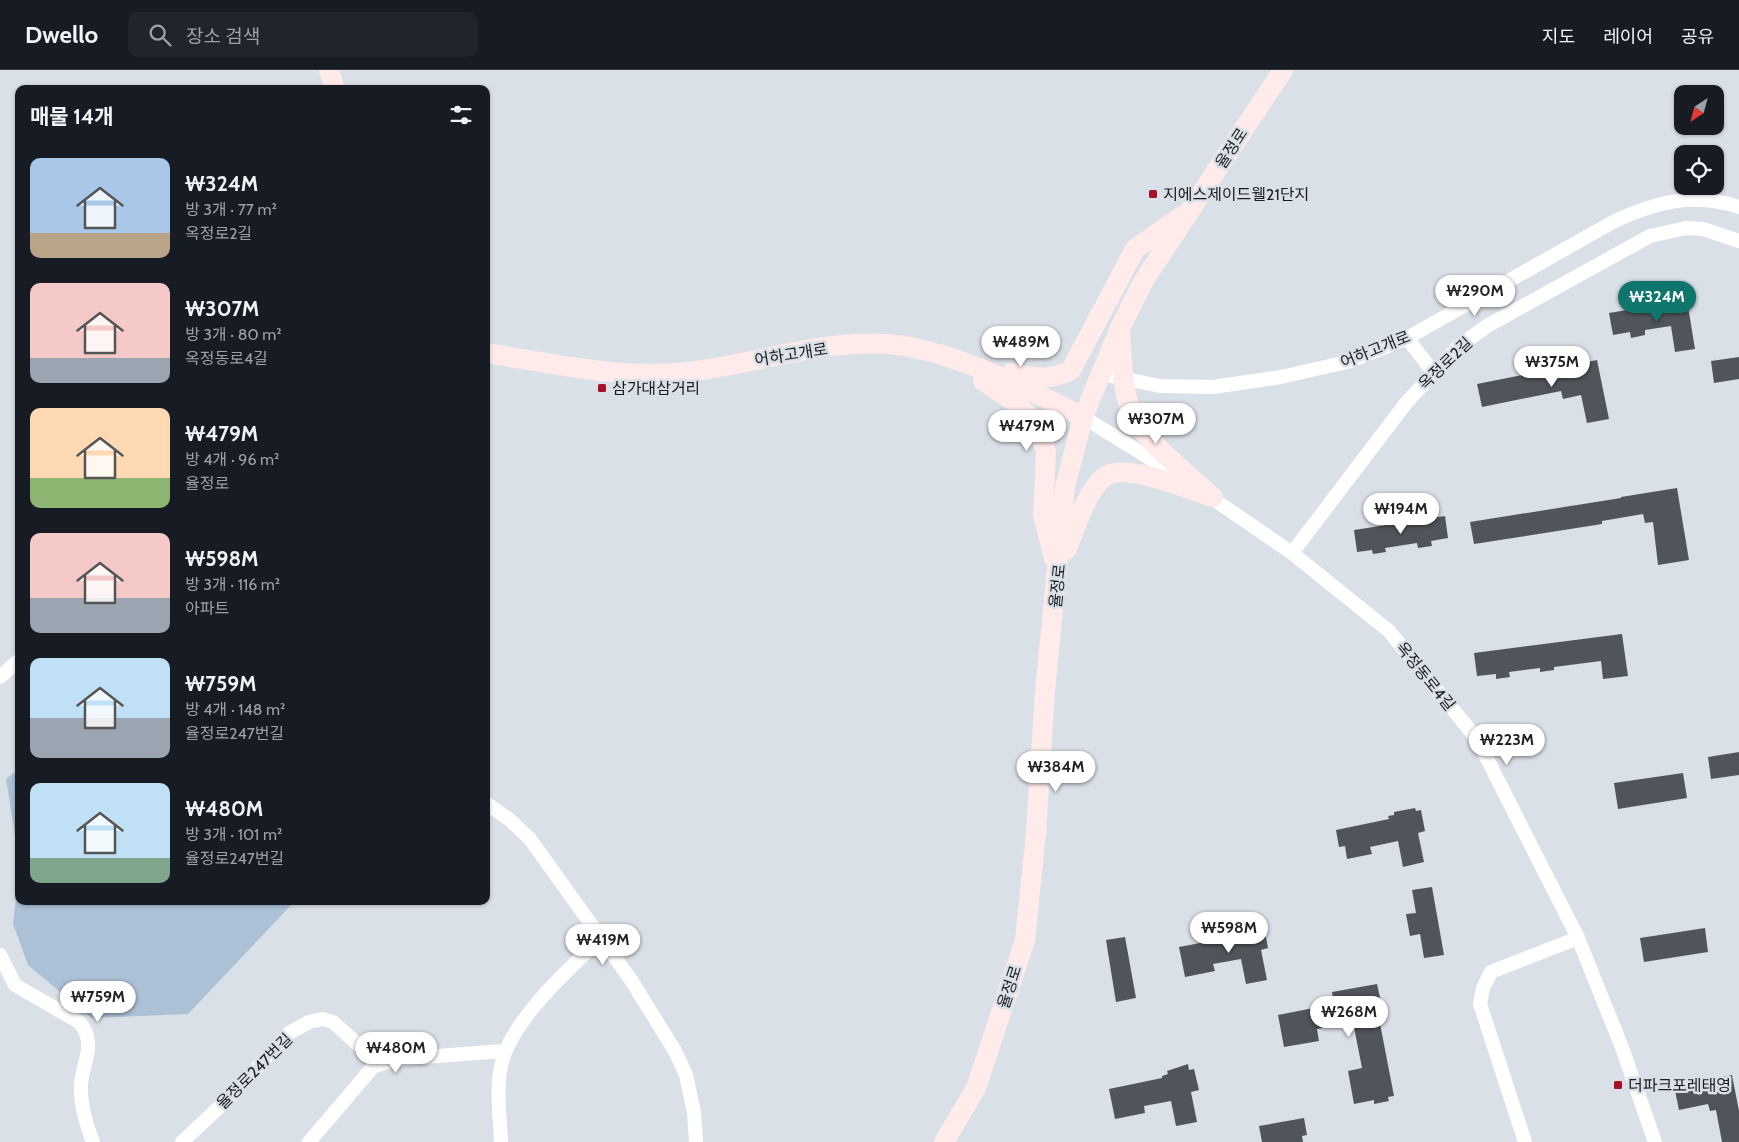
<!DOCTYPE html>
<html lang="ko">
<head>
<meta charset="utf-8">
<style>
	body { margin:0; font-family:Cabin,"Noto Sans KR",sans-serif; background:#20242c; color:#f1f3f6; height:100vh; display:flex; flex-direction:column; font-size:19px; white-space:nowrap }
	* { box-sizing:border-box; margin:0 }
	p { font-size:16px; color:#9ea1a6 }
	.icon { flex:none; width:28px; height:28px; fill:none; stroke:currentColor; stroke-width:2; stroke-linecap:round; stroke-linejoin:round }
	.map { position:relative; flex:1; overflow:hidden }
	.details { position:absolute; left:15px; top:15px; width:475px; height:820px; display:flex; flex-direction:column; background:#171b24; border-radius:10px; box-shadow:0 1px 4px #0004 }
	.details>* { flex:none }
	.needle { width:32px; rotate:216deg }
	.tools { position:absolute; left:1674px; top:15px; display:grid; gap:10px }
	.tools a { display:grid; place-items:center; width:50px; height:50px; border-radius:10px; background:#171b24; box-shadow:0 1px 4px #0004; font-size:25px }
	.price { position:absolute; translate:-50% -42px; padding:0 11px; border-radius:18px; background:#fff; color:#222; font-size:16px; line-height:32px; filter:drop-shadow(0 1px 2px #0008) }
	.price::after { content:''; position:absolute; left:50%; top:30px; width:15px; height:11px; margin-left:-8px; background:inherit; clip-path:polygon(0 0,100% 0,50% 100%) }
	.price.active { background:#0f766e; color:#fff }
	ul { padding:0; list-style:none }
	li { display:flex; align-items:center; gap:15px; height:125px; padding:0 15px }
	li span { display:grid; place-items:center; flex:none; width:140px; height:100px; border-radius:10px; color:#555 }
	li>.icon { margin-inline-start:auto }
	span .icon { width:60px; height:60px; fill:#fffc; stroke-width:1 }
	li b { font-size:21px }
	h2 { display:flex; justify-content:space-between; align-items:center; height:60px; padding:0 15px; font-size:21px }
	header { display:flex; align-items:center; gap:30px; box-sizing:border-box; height:70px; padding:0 25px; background:#171b24; border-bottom:1px solid #363941 }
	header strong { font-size:24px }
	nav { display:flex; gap:28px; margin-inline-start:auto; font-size:18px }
	.search { width:350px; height:45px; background:#20242c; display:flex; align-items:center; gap:12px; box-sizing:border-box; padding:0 18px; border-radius:10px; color:#9ea1a6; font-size:19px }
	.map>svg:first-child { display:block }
</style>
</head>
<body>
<header>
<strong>Dwello</strong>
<div class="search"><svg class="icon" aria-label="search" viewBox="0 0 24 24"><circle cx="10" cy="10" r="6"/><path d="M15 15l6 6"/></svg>장소 검색</div>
<nav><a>지도</a><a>레이어</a><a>공유</a></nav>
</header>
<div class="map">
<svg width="1739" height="1072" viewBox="0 0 1739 1072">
	<rect width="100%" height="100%" fill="#dae0e7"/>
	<path fill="#acc0d6" d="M 19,699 L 19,790 L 6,709 Z
		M 19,804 L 19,831 L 295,831 L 188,944 L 91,948 L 28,895 L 13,854 Z"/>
	<path fill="#50555b" d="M 1687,230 L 1695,279 L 1675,282 L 1671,256 L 1645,260 L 1645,265 L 1631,268 L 1630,262 L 1613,265 L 1609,243 Z
		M 1739,287 L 1739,309 L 1714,313 L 1711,291 Z
		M 1597,290 L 1609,349 L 1587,353 L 1581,325 L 1563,329 L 1561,321 L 1482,337 L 1477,314 Z
		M 1677,418 L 1689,490 L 1658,495 L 1653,452 L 1645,453 L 1643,444 L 1602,451 L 1602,454 L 1474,474 L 1470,452 L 1621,428 L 1621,427 Z
		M 1445,446 L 1448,468 L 1431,471 L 1432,476 L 1418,478 L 1417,473 L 1385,478 L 1386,482 L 1373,484 L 1372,480 L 1357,482 L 1354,460 Z
		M 1622,564 L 1628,606 L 1603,609 L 1601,591 L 1554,597 L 1554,600 L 1540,602 L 1540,598 L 1509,602 L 1510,607 L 1496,609 L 1496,604 L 1477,606 L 1474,583 Z
		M 1739,682 L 1739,705 L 1711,709 L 1708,687 Z
		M 1683,703 L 1687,728 L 1618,739 L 1614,713 Z
		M 1415,738 L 1416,741 L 1421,740 L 1425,761 L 1418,763 L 1424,792 L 1403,797 L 1398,771 L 1370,777 L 1372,784 L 1347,789 L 1345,776 L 1339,777 L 1336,760 L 1389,749 L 1388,746 L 1394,745 L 1394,742 Z
		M 1432,817 L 1444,885 L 1424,888 L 1420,864 L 1410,866 L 1406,844 L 1416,843 L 1412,820 Z
		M 1258,855 L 1259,858 L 1264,857 L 1268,878 L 1261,880 L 1267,910 L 1246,914 L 1241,889 L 1213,894 L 1215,901 L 1185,907 L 1179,877 L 1232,867 L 1231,864 L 1237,862 L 1237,859 Z
		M 1705,858 L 1708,882 L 1644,892 L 1640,868 Z
		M 1125,867 L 1136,928 L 1116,932 L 1106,870 Z
		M 1377,914 L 1381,932 L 1376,933 L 1394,1026 L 1388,1027 L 1389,1031 L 1374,1034 L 1374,1030 L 1354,1034 L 1348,1001 L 1362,998 L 1353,952 L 1317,959 L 1319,971 L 1284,977 L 1278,945 L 1334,934 L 1332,922 Z
		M 1188,994 L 1189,1000 L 1194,999 L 1199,1020 L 1191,1022 L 1197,1052 L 1176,1056 L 1171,1031 L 1144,1036 L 1145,1043 L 1115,1049 L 1109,1019 L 1162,1008 L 1162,1006 L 1168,1004 L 1167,1001 Z
		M 1732,1005 L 1739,1041 L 1739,1072 L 1722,1072 L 1716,1040 L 1710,1041 L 1708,1034 L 1679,1040 L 1674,1016 Z
		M 1304,1048 L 1307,1065 L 1302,1066 L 1303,1072 L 1262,1072 L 1259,1056 Z"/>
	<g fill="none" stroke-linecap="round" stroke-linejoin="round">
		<path stroke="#fff" stroke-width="14" d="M 1407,268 L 1433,302
			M 1101,304 L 1160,316 L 1213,317 L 1281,307 L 1351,291 L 1407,268 L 1613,152 C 1655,132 1693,122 1739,137
			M 1083,347 L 1180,407
			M 1206,424 L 1292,483 L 1389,561 L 1477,669 L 1578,868 L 1621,975 L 1655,1072
			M 1292,483 L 1406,333 L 1458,277 L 1487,256 L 1650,166 L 1686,158 L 1703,159 L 1739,171
			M 0,607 L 19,590
			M 486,733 L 510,750 L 530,769 L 631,910 L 675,981 L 686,1005 L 694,1042 L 696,1072
			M 0,885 L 15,915 L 79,952 C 98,973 82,993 81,1015 C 80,1034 86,1054 93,1072
			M 182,1072 L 231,1026 L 289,963 L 309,952 L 322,949 L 333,952 L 380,994
			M 309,1072 L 373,997 L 396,989 L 505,981
			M 501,1072 C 500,1047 496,1020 501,996 C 509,953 569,898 601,869
			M 1525,1072 L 1480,934 L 1483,918 L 1491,902 L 1578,868"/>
		<path stroke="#feebea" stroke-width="20" d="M 329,0 L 335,19
			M 1120,260 C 1122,285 1122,321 1132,344 C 1142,368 1189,405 1209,424
			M 486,283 C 552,293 621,310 688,302 C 758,294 827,267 897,275 C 955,282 1031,320 1083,347
			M 1011,303 C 1033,308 1051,311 1071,300 L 1135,179 L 1182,146
			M 983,311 L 1016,333 L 1032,349 L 1046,381 L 1043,445 L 1054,488
			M 1067,479 C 1075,459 1086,423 1103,408 C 1122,390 1190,420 1213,427
			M 944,1072 L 976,1018 L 1025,870 L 1036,763 L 1045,621 L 1065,417 L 1083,347 L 1120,258 L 1144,210 L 1283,0"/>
	</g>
	<g fill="#a8102a" stroke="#dae0e7" stroke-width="2">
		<rect x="1148" y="119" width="10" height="10" rx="2.5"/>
		<rect x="597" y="313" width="10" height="10" rx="2.5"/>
		<rect x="1613" y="1010" width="10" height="10" rx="2.5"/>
	</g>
	<g text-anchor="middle" stroke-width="5" stroke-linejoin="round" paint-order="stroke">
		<g font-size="16" fill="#1b1e20" stroke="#dae0e7">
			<text transform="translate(1231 78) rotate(-57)" y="6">율정로</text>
			<text transform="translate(1375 279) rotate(-22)" y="6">어하고개로</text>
			<text transform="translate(791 284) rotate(-9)" y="6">어하고개로</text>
			<text transform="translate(1445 293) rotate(-44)" y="6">옥정로2길</text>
			<text transform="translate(1057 516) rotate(-84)" y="6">율정로</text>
			<text transform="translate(1426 606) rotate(51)" y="6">옥정동로4길</text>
			<text transform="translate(1009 917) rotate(-72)" y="6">율정로</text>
			<text transform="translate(254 1001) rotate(-45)" y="6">율정로247번길</text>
		</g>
		<g font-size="16" fill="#1b1e20" stroke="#dae0e7" text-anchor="start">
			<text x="1163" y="130">지에스제이드웰21단지</text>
			<text x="612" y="324">삼가대삼거리</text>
			<text x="1628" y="1021">더파크포레태영</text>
		</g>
	</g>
</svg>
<div class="tools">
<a><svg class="needle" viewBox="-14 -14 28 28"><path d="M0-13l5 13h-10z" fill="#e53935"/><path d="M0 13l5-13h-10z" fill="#9ea1a6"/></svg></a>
<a><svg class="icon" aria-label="locate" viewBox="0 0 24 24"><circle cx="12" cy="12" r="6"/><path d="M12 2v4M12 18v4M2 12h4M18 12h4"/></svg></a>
</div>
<b class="price" style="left:1475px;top:247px">₩290M</b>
<b class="price active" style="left:1657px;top:253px">₩324M</b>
<b class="price" style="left:1021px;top:298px">₩489M</b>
<b class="price" style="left:1552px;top:318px">₩375M</b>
<b class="price" style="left:1156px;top:375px">₩307M</b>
<b class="price" style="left:1027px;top:382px">₩479M</b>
<b class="price" style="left:1401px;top:465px">₩194M</b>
<b class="price" style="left:1507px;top:696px">₩223M</b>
<b class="price" style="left:1056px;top:723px">₩384M</b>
<b class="price" style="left:1229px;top:884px">₩598M</b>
<b class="price" style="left:603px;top:896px">₩419M</b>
<b class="price" style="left:98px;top:953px">₩759M</b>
<b class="price" style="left:1349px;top:968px">₩268M</b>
<b class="price" style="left:396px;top:1004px">₩480M</b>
<section class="details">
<h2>매물 14개<svg class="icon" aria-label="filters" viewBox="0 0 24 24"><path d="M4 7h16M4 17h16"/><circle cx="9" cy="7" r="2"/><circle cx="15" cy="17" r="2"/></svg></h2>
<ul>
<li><span style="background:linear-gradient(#a9c7e8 75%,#b9a48a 0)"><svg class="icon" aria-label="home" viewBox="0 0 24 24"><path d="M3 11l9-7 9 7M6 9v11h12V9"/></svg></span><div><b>₩324M</b><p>방 3개 · 77 m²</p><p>옥정로2길</p></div></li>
<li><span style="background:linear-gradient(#f6c9c9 75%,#9aa5b1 0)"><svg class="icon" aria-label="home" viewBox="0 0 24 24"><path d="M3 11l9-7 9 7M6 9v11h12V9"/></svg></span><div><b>₩307M</b><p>방 3개 · 80 m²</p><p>옥정동로4길</p></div></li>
<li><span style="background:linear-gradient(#ffd9b3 70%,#8fb573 0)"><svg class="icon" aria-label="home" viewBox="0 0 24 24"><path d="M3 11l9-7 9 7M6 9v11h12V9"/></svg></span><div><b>₩479M</b><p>방 4개 · 96 m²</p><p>율정로</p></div></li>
<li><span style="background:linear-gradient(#f6c9c9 65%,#9aa5b1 0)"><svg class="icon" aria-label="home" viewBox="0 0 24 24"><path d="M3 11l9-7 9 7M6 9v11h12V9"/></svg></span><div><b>₩598M</b><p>방 3개 · 116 m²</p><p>아파트</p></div></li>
<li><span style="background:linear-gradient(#bfe0f5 60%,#9aa5b1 0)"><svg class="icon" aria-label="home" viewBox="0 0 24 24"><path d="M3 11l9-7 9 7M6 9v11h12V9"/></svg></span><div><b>₩759M</b><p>방 4개 · 148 m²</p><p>율정로247번길</p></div></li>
<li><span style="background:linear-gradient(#bfe0f5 75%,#7fa58c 0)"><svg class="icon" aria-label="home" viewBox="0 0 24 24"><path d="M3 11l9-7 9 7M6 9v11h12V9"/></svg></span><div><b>₩480M</b><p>방 3개 · 101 m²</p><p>율정로247번길</p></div></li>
</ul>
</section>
</div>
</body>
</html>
